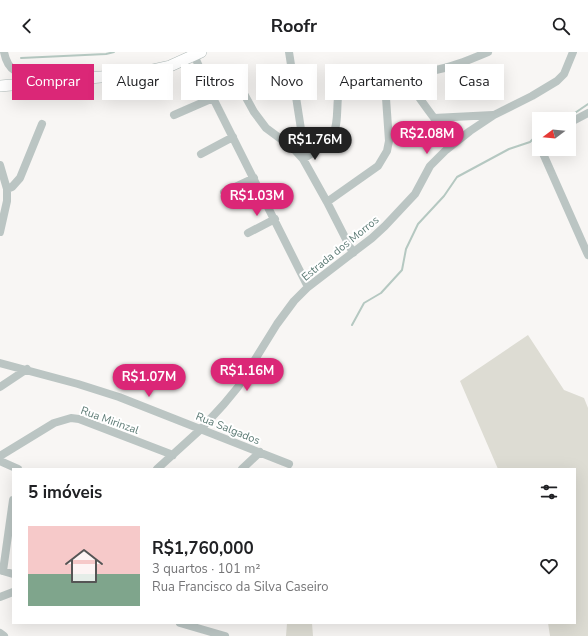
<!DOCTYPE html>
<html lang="pt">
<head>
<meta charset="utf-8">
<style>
	body { margin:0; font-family:"Nunito Sans",sans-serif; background:#f6f6f6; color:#202124; height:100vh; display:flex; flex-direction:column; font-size:15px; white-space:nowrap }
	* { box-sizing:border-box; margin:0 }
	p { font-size:13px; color:#757577 }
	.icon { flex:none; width:22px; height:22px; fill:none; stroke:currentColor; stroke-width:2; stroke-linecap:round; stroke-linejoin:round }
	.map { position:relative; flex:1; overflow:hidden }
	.panel { position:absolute; left:12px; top:416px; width:564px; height:156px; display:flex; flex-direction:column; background:#fff; border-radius:0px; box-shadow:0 4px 16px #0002 }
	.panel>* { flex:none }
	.hud { position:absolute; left:12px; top:12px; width:564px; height:36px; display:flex; gap:8px }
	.needle { width:26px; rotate:254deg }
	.fabs { position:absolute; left:532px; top:60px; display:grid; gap:8px }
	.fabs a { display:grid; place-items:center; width:44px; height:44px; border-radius:0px; background:#fff; box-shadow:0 4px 16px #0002; font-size:20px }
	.price { position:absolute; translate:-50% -34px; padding:0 9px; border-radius:14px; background:#db2777; color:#fff; font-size:13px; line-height:26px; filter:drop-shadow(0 1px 2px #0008) }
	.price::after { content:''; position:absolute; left:50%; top:24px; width:12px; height:9px; margin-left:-6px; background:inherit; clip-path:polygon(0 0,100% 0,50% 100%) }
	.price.active { background:#222; color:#fff }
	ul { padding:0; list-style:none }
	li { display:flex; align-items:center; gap:12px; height:100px; padding:0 16px }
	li+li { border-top:1px solid #e0e0e0 }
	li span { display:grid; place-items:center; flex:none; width:112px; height:80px; border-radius:0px; color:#555 }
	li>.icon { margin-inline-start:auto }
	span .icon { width:48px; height:48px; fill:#fffc; stroke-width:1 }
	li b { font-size:17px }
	h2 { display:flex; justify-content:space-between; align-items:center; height:48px; padding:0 16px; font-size:17px }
	.pill { padding:0 14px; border-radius:0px; background:#fff; box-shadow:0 4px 16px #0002; font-size:14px; line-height:36px }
	.pill.active { background:#db2777; color:#fff }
	header { display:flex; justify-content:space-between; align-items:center; height:52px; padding:0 16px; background:#fff; font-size:18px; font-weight:700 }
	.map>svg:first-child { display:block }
</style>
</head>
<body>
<header><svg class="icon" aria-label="back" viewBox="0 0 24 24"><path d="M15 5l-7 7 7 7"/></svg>Roofr<svg class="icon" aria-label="search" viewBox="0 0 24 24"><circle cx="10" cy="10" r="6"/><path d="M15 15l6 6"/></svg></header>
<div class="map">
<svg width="588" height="584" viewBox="0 0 588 584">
	<rect width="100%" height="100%" fill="#f8f6f4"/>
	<path fill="#dddcd3" d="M 528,283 L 564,338 L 584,346 L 588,356 L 588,584 L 550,584 L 548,571 L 575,571 L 575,417 L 498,417 L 460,329 Z
		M 287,571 L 312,571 L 313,584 L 286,584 Z"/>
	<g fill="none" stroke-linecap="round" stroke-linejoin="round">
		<path stroke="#b5c8c1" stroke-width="2" d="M 21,6 L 106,2 L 114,0
			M 566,67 L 588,52
			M 352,273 L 364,251 L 381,241 L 402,218 L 406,197 L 418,172 L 444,144 L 457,125 L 509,97 L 530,90 L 539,81"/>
		<defs>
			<path id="major" d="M 0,34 L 134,22 L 170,14 L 201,0"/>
		</defs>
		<use href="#major" stroke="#afbab8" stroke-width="12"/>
		<path stroke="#bbc5c3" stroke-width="8" d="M 4,0 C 10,31 33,19 56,27
			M 289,0 L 303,90 L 300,103
			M 194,3 L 213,46 L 308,235
			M 406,20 C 411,37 424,52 434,66 L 493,63
			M 243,40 L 254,60 L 266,76 L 293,96 L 303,107 L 327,150 L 353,201
			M 174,63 L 213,46
			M 434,66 L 452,93
			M 569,71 L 588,61
			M 541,97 L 588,203
			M 201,102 L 233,85
			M 303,107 C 313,100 327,94 333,82 C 341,69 333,35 345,26 C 358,17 411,22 430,19 C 450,16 469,8 488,0
			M 0,113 L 7,137
			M 224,140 L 254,126
			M 327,150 L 378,114 L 387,99 L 389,89 L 386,46 L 390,20
			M 0,180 L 7,149 L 7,137 L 12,135 L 20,126 L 42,72
			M 248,181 L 275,167
			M 0,311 L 78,332 L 119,345 L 289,412
			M 0,335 L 27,317
			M 0,404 L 54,371 L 71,366 L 79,367 L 173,403
			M 0,409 L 18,417
			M 157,417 L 201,377 L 224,352 L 238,335 L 277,272 L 294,249 L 308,235 L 372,186 L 385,174 L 415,142 L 430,114 L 446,98 L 470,79 L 494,63 L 532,44 L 557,29 L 564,22 L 573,0
			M 242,417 L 260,400
			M 0,518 L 13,522
			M 3,519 L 13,448
			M 0,545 L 13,540
			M 180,571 L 225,584
			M 0,581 L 4,584"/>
		<use href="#major" stroke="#fff" stroke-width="11"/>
	</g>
	<g text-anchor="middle" stroke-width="4" stroke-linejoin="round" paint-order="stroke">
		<g font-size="11" fill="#5d7b75" stroke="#fff">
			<text transform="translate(340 196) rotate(-39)" y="4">Estrada dos Morros</text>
			<text transform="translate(110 368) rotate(20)" y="4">Rua Mirinzal</text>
			<text transform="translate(228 376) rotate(22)" y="4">Rua Salgados</text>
		</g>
	</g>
</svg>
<div class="fabs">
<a><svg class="needle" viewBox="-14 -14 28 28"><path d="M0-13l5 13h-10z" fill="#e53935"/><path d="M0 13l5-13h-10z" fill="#757577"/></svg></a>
</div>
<b class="price" style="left:427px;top:103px">R$2.08M</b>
<b class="price active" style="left:315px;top:109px">R$1.76M</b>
<b class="price" style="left:257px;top:165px">R$1.03M</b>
<b class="price" style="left:247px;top:340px">R$1.16M</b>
<b class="price" style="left:149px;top:346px">R$1.07M</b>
<div class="hud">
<a class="pill active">Comprar</a>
<a class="pill">Alugar</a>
<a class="pill">Filtros</a>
<a class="pill">Novo</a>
<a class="pill">Apartamento</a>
<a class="pill">Casa</a>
</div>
<section class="panel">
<h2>5 imóveis<svg class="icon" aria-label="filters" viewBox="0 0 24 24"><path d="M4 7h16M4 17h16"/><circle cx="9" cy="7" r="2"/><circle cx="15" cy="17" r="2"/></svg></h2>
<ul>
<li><span style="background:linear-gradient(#f6c9c9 60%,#7fa58c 0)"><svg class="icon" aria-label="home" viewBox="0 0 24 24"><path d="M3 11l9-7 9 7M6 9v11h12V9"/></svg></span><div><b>R$1,760,000</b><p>3 quartos · 101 m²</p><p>Rua Francisco da Silva Caseiro</p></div><svg class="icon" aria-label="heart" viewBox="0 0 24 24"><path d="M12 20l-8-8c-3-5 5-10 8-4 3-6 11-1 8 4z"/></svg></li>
</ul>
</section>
</div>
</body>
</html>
